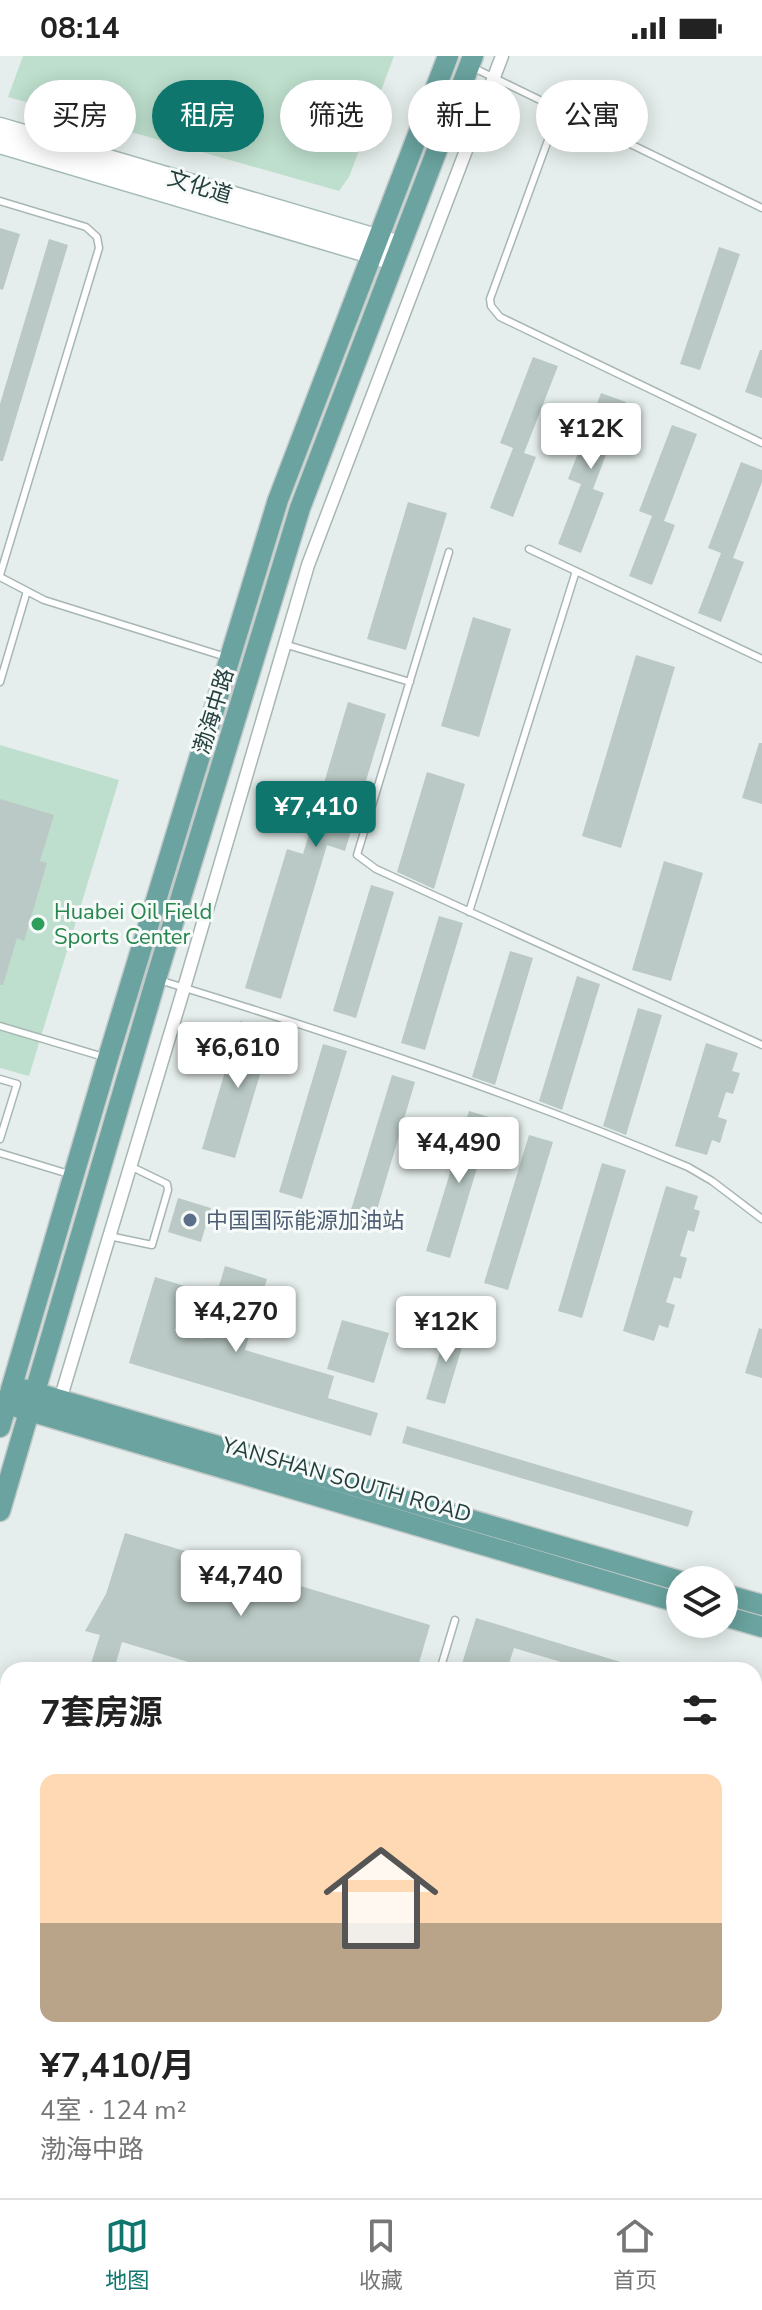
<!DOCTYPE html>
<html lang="zh">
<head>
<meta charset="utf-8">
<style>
	body { margin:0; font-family:"Nunito Sans","Noto Sans SC",sans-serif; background:#f2f2f2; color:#222; height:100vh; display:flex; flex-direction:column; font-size:30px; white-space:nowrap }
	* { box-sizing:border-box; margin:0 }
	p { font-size:26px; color:#767676 }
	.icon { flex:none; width:44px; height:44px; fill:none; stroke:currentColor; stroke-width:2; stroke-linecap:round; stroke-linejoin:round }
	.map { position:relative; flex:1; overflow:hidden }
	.sheet { position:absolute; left:0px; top:1606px; width:762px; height:536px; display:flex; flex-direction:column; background:#fff; border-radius:24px 24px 0 0; box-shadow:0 4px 20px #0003 }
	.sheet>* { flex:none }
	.guide { position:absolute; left:24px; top:24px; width:714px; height:72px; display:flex; gap:16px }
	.fabs { position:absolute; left:666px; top:1510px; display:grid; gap:16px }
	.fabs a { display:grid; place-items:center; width:72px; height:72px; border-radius:50%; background:#fff; box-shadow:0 4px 20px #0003; font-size:40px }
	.price { position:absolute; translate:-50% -68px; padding:0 18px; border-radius:8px; background:#fff; color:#222; font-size:26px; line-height:52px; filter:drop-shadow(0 2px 4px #0008) }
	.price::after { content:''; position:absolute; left:50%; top:48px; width:24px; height:18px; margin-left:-12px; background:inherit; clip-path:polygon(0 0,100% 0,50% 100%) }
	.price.active { background:#0f766e; color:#fff }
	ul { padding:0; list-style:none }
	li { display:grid; align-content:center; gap:16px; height:424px; padding:0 40px }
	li+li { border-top:2px solid #e0e0e0 }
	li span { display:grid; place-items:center; height:248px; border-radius:16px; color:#555 }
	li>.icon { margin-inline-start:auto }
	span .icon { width:144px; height:144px; fill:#fffc; stroke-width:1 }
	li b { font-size:34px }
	h2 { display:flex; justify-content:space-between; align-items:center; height:96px; padding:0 40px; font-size:34px }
	.pill { padding:0 28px; border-radius:36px; background:#fff; box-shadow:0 4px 20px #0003; font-size:28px; line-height:72px }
	.pill.active { background:#0f766e; color:#fff }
	.status { display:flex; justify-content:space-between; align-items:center; height:56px; padding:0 40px; background:#fff; direction:ltr }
	.status svg { height:22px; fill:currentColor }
	.tabs { display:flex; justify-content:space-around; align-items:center; height:112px; border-top:2px solid #e0e0e0; background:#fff; font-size:22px; color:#767676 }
	.tabs a { display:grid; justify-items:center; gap:4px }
	.tabs .active { color:#0f766e }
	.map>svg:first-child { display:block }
</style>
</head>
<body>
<div class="status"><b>08:14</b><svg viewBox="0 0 49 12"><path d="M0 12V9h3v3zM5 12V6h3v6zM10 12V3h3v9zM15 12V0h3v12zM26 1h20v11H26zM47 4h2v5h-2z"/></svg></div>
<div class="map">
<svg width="762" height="2142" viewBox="0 0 762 2142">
	<rect width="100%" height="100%" fill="#e5eeec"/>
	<path fill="#bedfcd" d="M 23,0 L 394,0 L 349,121 L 339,135 L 8,41 Z
		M 0,689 L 119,724 L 29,1020 L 0,1012 Z
		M 754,1809 L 762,1812 L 762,1932 L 754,1958 Z"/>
	<path fill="#bac9c5" d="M 0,172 L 20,178 L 3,234 L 0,233 Z
		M 49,183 L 68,189 L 3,405 L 0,405 L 0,348 Z
		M 719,191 L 740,198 L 700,314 L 680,308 Z
		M 760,294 L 762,294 L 762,342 L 745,336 Z
		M 533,301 L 558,310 L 524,397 L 536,401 L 513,461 L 490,452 L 513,392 L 500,387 Z
		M 601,337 L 626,346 L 593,433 L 604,437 L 581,497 L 558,488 L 581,428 L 568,423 Z
		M 672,369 L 697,378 L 664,465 L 675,469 L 652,529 L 629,520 L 652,460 L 639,455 Z
		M 741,406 L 762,414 L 762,426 L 733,502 L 744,506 L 721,566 L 698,557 L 721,497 L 708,492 Z
		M 408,446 L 447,457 L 406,594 L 367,583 Z
		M 473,561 L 511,573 L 479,681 L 441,670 Z
		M 636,599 L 675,611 L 621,792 L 582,780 Z
		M 348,646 L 386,658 L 345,795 L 327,789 L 281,943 L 245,932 L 287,793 L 303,798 Z
		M 759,687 L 762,687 L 762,748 L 742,742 Z
		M 427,716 L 465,728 L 434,833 L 397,816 Z
		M 0,743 L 54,759 L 40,805 L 47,807 L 24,885 L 17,882 L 3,929 L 0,929 Z
		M 664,805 L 703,817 L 671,925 L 632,914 Z
		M 371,829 L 394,836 L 356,962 L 333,955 Z
		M 439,860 L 463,867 L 425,994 L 401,987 Z
		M 510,895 L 533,902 L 495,1029 L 472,1021 Z
		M 577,920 L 600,928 L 562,1054 L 539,1045 Z
		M 638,952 L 662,959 L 626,1079 L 603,1070 Z
		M 240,965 L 273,975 L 235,1102 L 202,1093 Z
		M 706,987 L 738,997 L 732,1015 L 740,1017 L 733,1038 L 726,1036 L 718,1061 L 727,1064 L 720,1087 L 712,1084 L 707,1099 L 675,1090 Z
		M 323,988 L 347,995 L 302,1143 L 279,1136 Z
		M 392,1019 L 415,1026 L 371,1174 L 347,1167 Z
		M 469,1055 L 492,1062 L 450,1202 L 426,1195 Z
		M 529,1079 L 553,1086 L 508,1234 L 484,1227 Z
		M 602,1107 L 626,1114 L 582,1262 L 558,1255 Z
		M 666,1130 L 698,1140 L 694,1153 L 700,1155 L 694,1176 L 688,1174 L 680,1200 L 687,1202 L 681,1223 L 674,1221 L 666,1246 L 675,1249 L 668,1272 L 659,1269 L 654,1285 L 623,1275 Z
		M 178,1142 L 211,1152 L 201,1186 L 168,1176 Z
		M 225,1210 L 267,1223 L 245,1294 L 334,1320 L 328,1342 L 378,1357 L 371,1380 L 129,1307 L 155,1221 L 188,1231 L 175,1275 L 203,1283 Z
		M 342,1264 L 389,1277 L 374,1327 L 327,1313 Z
		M 448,1269 L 467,1274 L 445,1348 L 426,1343 Z
		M 759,1272 L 762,1273 L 762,1322 L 745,1317 Z
		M 407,1370 L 693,1455 L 688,1471 L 402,1387 Z
		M 125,1477 L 430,1569 L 417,1614 L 215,1614 L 122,1586 L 114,1614 L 89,1614 L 100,1579 L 85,1575 L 106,1538 Z
		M 476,1562 L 637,1611 L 636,1614 L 570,1614 L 571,1609 L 514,1592 L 507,1614 L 460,1614 Z"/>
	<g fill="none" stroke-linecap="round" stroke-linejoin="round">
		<defs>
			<path id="service" d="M 474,12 L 762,152
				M 559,54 L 490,243 L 491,250 L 500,261 L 762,387
				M 0,145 L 86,171 L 97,181 L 99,192 L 0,519
				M 529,493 L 762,603
				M 449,496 L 357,799 L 376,813 L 762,989
				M 0,521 L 44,544 L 226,601
				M 284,588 L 410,626
				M 0,626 L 27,535
				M 469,856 L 576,515
				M 159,924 C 338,979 515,1038 688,1111 L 712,1125 L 762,1163
				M 0,970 L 104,1001
				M 0,1023 L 17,1028 L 0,1083
				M 0,1097 L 69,1118
				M 109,1180 L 152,1189 L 168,1134 L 167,1128 L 130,1110
				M 440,1614 L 455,1564
				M 0,1838 L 8,1841
				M 0,1906 L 8,1908
				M 754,2019 L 762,2021
				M 0,2065 L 8,2067
				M 556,2142 L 559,2134"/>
			<path id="minor" d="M 60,1344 L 184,932 L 308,509 L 502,0"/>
			<path id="secondary" d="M 0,71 L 400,189
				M 0,88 L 394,205"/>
			<path id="primary" d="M 23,1333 L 680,1525
				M 19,1352 L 680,1547
				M 0,1371 L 108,1002 L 278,444 L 448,0
				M 0,1455 L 156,923 L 300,452 L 473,0
				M 724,1538 L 762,1549
				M 724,1560 L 762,1571"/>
		</defs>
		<use href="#service" stroke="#a7b6b4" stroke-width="9"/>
		<use href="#minor" stroke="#a7b6b4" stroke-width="15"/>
		<use href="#secondary" stroke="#a3bab6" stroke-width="21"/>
		<use href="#primary" stroke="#c2cac9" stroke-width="23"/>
		<use href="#service" stroke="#fff" stroke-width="6"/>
		<use href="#minor" stroke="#fff" stroke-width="12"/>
		<use href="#secondary" stroke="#fff" stroke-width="18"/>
		<use href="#primary" stroke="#6aa39f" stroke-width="20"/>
	</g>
	<circle fill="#2e9e5b" stroke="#f6faf9" stroke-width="3" cx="38" cy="868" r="8"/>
	<circle fill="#5c6f8a" stroke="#f6faf9" stroke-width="3" cx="190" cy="1164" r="8"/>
	<g text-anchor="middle" stroke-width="6" stroke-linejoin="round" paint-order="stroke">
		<g font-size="22" fill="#24403e" stroke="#f6faf9">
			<text transform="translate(200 130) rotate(17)" y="8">文化道</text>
			<text transform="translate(213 655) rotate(-73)" y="8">渤海中路</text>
			<text transform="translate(347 1423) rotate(16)" y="8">YANSHAN SOUTH ROAD</text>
		</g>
		<g font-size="22" fill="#27864d" stroke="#f6faf9" text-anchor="start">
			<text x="54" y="863">Huabei Oil Field<tspan x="54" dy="25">Sports Center</tspan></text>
		</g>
		<g font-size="22" fill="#4e5e75" stroke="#f6faf9" text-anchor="start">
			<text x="206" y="1172">中国国际能源加油站</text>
		</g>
	</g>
</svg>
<div class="fabs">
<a><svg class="icon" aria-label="layers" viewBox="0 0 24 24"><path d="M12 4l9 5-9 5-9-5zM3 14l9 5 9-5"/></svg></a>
</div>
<b class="price" style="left:591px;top:415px">¥12K</b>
<b class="price active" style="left:316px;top:793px">¥7,410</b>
<b class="price" style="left:238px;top:1034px">¥6,610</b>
<b class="price" style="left:459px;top:1129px">¥4,490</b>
<b class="price" style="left:236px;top:1298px">¥4,270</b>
<b class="price" style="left:446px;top:1308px">¥12K</b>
<b class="price" style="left:241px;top:1562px">¥4,740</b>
<div class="guide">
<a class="pill">买房</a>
<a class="pill active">租房</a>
<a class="pill">筛选</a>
<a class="pill">新上</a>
<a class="pill">公寓</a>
</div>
<section class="sheet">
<h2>7套房源<svg class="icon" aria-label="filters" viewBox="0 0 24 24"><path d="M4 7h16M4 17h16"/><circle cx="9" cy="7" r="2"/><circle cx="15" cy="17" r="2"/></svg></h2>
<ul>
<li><span style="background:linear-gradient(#ffd9b3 60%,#b9a48a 0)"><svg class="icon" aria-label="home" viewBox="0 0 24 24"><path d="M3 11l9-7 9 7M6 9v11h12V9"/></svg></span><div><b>¥7,410/月</b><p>4室 · 124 m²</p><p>渤海中路</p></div></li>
</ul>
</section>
</div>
<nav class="tabs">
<a class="active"><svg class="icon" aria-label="map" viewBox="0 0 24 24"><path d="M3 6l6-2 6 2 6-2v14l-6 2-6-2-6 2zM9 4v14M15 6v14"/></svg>地图</a>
<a><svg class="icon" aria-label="saved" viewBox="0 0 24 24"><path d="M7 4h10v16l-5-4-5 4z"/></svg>收藏</a>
<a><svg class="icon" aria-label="home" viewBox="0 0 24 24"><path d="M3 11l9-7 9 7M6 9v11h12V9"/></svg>首页</a>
</nav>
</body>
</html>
